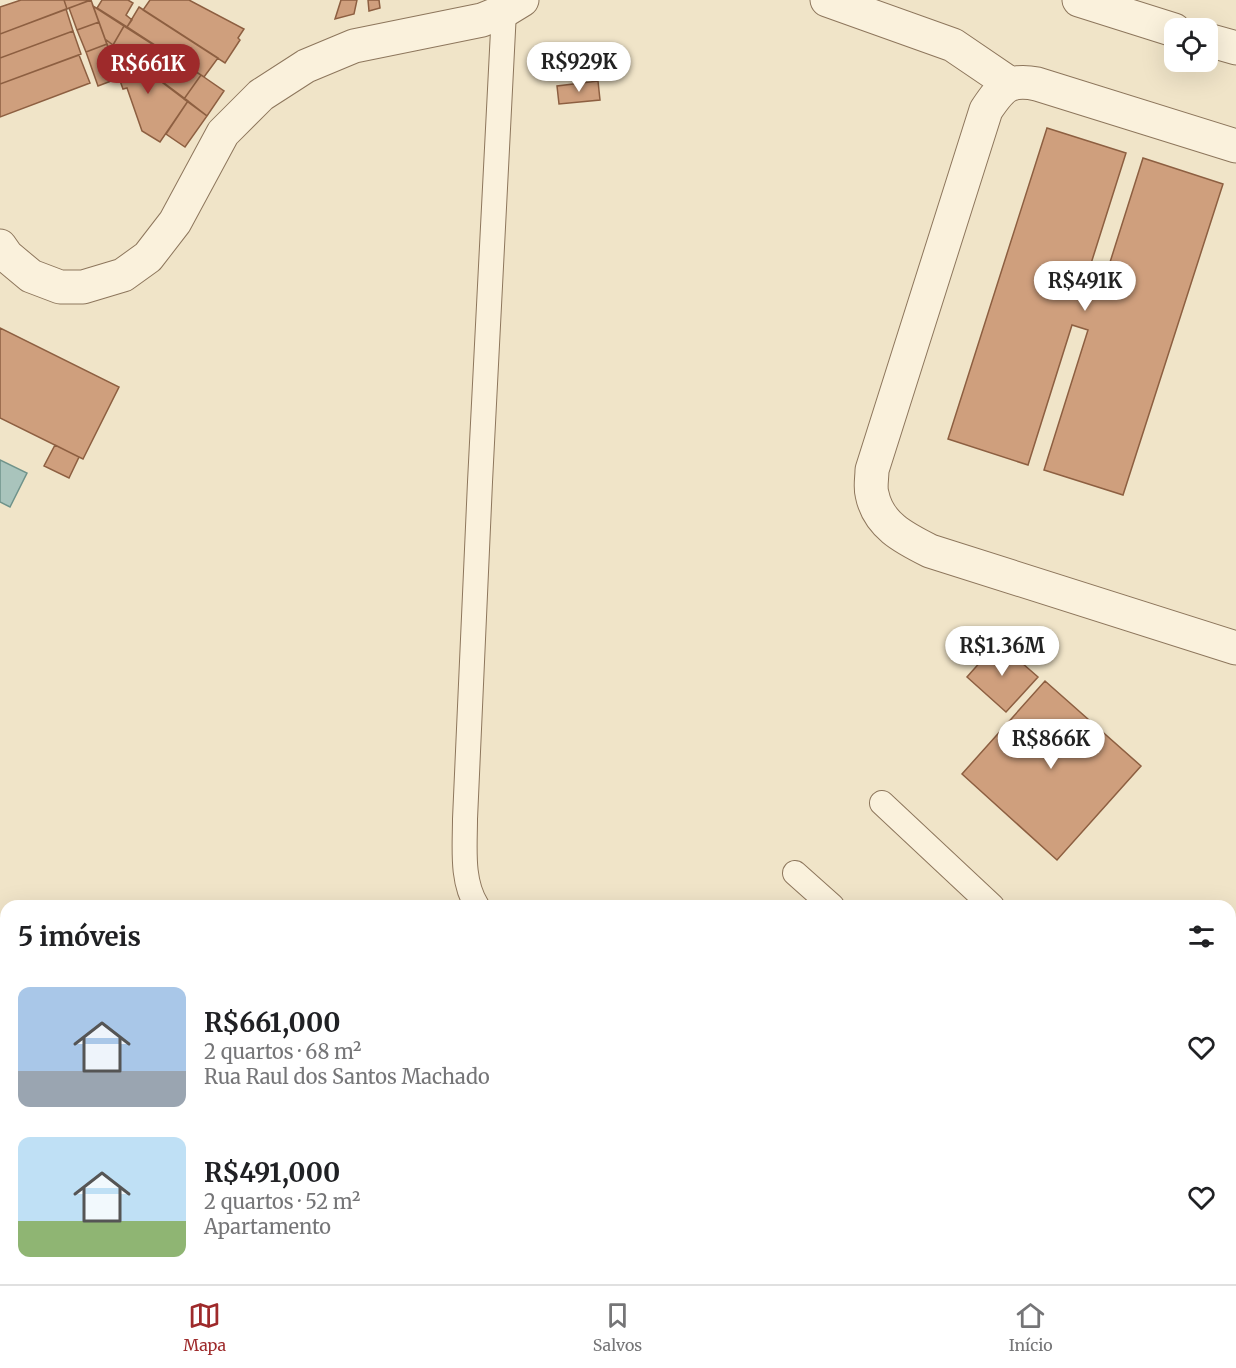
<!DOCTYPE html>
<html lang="pt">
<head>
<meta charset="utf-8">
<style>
	body { margin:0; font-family:Merriweather,serif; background:#f6f6f6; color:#202124; height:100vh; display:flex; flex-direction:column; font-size:22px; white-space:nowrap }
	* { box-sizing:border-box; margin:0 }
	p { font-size:20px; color:#757577 }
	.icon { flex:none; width:33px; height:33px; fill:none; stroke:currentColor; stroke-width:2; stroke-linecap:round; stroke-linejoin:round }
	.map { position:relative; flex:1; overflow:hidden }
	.sheet { position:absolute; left:0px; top:900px; width:1236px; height:384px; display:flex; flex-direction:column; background:#fff; border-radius:18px 18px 0 0; box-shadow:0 6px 24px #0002 }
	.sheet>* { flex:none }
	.buttons { position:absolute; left:1164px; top:18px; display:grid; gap:12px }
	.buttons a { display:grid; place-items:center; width:54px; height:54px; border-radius:12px; background:#fff; box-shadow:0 6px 24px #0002; font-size:30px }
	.price { position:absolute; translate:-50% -51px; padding:0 14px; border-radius:21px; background:#fff; color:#222; font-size:20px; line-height:39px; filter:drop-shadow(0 2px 3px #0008) }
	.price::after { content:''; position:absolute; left:50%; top:36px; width:18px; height:14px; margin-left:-9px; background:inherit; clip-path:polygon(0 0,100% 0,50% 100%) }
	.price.active { background:#9e2a2b; color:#fff }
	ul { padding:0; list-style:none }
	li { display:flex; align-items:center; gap:18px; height:150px; padding:0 18px }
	li span { display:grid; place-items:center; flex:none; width:168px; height:120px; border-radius:12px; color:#555 }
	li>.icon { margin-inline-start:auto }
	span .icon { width:72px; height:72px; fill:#fffc; stroke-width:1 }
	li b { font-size:26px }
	h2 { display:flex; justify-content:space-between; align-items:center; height:72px; padding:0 18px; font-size:26px }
	.tabs { display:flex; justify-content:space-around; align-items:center; height:84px; border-top:2px solid #e0e0e0; background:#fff; font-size:16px; color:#757577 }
	.tabs a { display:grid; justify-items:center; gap:3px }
	.tabs .active { color:#9e2a2b }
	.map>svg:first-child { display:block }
</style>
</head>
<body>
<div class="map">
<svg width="1236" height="1284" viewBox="0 0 1236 1284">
	<rect width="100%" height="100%" fill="#f0e4c8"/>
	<path fill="#a9c4bc" stroke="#6f938a" stroke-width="1.5" d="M 0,460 L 27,473 L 10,507 L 0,502 Z"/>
	<path fill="#cf9f7d" stroke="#8d5f41" stroke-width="1.5" d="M 21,0 L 64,0 L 67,9 L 0,34 L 0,7 Z
		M 64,0 L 90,0 L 67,9 Z
		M 91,0 L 99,22 L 77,30 L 69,8 Z
		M 102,0 L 128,0 L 133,3 L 126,15 L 132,20 L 127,27 L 97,8 Z
		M 150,0 L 189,0 L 244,29 L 238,38 L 240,40 L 225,63 L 143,10 Z
		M 341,0 L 357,0 L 354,14 L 335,19 Z
		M 368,0 L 379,0 L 380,8 L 369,11 Z
		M 93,6 L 124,26 L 113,45 L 105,39 Z
		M 139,7 L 218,58 L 204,77 L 127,27 Z
		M 66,9 L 73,31 L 0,58 L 0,34 Z
		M 99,22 L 107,44 L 86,52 L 77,30 Z
		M 124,26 L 201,75 L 184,99 L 113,45 Z
		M 73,31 L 81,54 L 0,84 L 0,58 Z
		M 105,39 L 188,101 L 160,142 L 142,131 L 127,88 L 123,89 Z
		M 107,44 L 119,78 L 98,86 L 86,52 Z
		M 79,55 L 90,83 L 0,117 L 0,84 Z
		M 201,75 L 224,91 L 207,116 L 184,99 Z
		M 598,81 L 600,100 L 559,104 L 557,86 Z
		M 188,101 L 207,116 L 185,147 L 166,134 Z
		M 1047,128 L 1126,153 L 1082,292 L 1099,297 L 1143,158 L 1223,184 L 1123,495 L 1044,470 L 1088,330 L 1072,325 L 1028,465 L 948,439 Z
		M 0,328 L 119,387 L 83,459 L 0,418 Z
		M 55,445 L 79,457 L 69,478 L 44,466 Z
		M 998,642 L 1038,677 L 1006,712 L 967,677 Z
		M 1045,681 L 1141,766 L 1057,860 L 962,774 Z
		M 673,1278 L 784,1278 L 791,1284 L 680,1284 Z
		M 958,1278 L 1069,1278 L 1076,1284 L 965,1284 Z"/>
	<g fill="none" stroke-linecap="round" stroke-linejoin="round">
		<defs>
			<path id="service" d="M 882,803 L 992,906
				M 795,873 L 832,906
				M 477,906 C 461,881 465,847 465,819 L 480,482 L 504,11
				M 1230,1128 L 1236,1133
				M 1230,1257 L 1236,1262
				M 890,1278 L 897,1284"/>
			<path id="minor" d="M 827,0 L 953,45 L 1009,83
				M 1079,0 L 1174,30
				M 1208,40 L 1236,48
				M 1236,146 L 1037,84 C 1008,78 1001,88 986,110 L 872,470 C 872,478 870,487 872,494 C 878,525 904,538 930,551 L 1236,648
				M 0,1060 L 6,1060
				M 0,1261 L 6,1256
				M 303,1278 L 309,1284"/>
			<path id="tertiary" d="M 0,246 L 7,256 L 31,276 L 60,287 L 83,287 L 123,275 L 148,257 L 175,222 L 223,133 L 261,95 L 306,66 L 354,46 L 482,20 L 504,11 L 522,0
				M 0,1204 L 6,1220
				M 33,1278 L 36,1284"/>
		</defs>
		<use href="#service" stroke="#8d765c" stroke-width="26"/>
		<use href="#minor" stroke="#8d765c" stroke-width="35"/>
		<use href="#tertiary" stroke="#8d765c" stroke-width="35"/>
		<use href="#service" stroke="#faf1dc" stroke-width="24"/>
		<use href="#minor" stroke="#faf1dc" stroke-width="33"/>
		<use href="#tertiary" stroke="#faf1dc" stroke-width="33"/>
	</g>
</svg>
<div class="buttons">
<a><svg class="icon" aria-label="locate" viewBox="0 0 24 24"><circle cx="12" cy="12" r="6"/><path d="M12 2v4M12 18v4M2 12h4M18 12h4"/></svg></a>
</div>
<b class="price" style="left:579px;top:93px">R$929K</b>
<b class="price active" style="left:148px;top:95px">R$661K</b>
<b class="price" style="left:1085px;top:312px">R$491K</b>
<b class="price" style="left:1002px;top:677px">R$1.36M</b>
<b class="price" style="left:1051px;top:770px">R$866K</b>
<section class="sheet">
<h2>5 imóveis<svg class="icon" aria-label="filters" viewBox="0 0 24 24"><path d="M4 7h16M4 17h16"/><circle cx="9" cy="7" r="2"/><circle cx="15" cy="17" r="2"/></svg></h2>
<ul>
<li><span style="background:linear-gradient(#a9c7e8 70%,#9aa5b1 0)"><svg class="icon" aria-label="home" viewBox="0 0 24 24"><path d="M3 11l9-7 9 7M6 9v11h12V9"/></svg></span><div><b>R$661,000</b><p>2 quartos · 68 m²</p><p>Rua Raul dos Santos Machado</p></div><svg class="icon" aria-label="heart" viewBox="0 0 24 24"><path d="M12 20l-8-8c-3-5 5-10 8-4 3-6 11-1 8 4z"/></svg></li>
<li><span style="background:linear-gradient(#bfe0f5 70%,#8fb573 0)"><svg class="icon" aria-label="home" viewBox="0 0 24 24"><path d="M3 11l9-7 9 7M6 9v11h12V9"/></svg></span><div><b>R$491,000</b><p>2 quartos · 52 m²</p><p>Apartamento</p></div><svg class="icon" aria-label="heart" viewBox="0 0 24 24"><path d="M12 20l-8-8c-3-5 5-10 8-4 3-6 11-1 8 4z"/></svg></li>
</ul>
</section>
</div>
<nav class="tabs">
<a class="active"><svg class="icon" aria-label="map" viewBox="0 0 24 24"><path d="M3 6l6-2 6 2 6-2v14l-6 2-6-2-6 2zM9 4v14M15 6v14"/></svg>Mapa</a>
<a><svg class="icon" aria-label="saved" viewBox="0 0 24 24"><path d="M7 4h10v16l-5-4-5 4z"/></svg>Salvos</a>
<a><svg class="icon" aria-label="home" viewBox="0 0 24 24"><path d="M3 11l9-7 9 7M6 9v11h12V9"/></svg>Início</a>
</nav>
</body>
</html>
